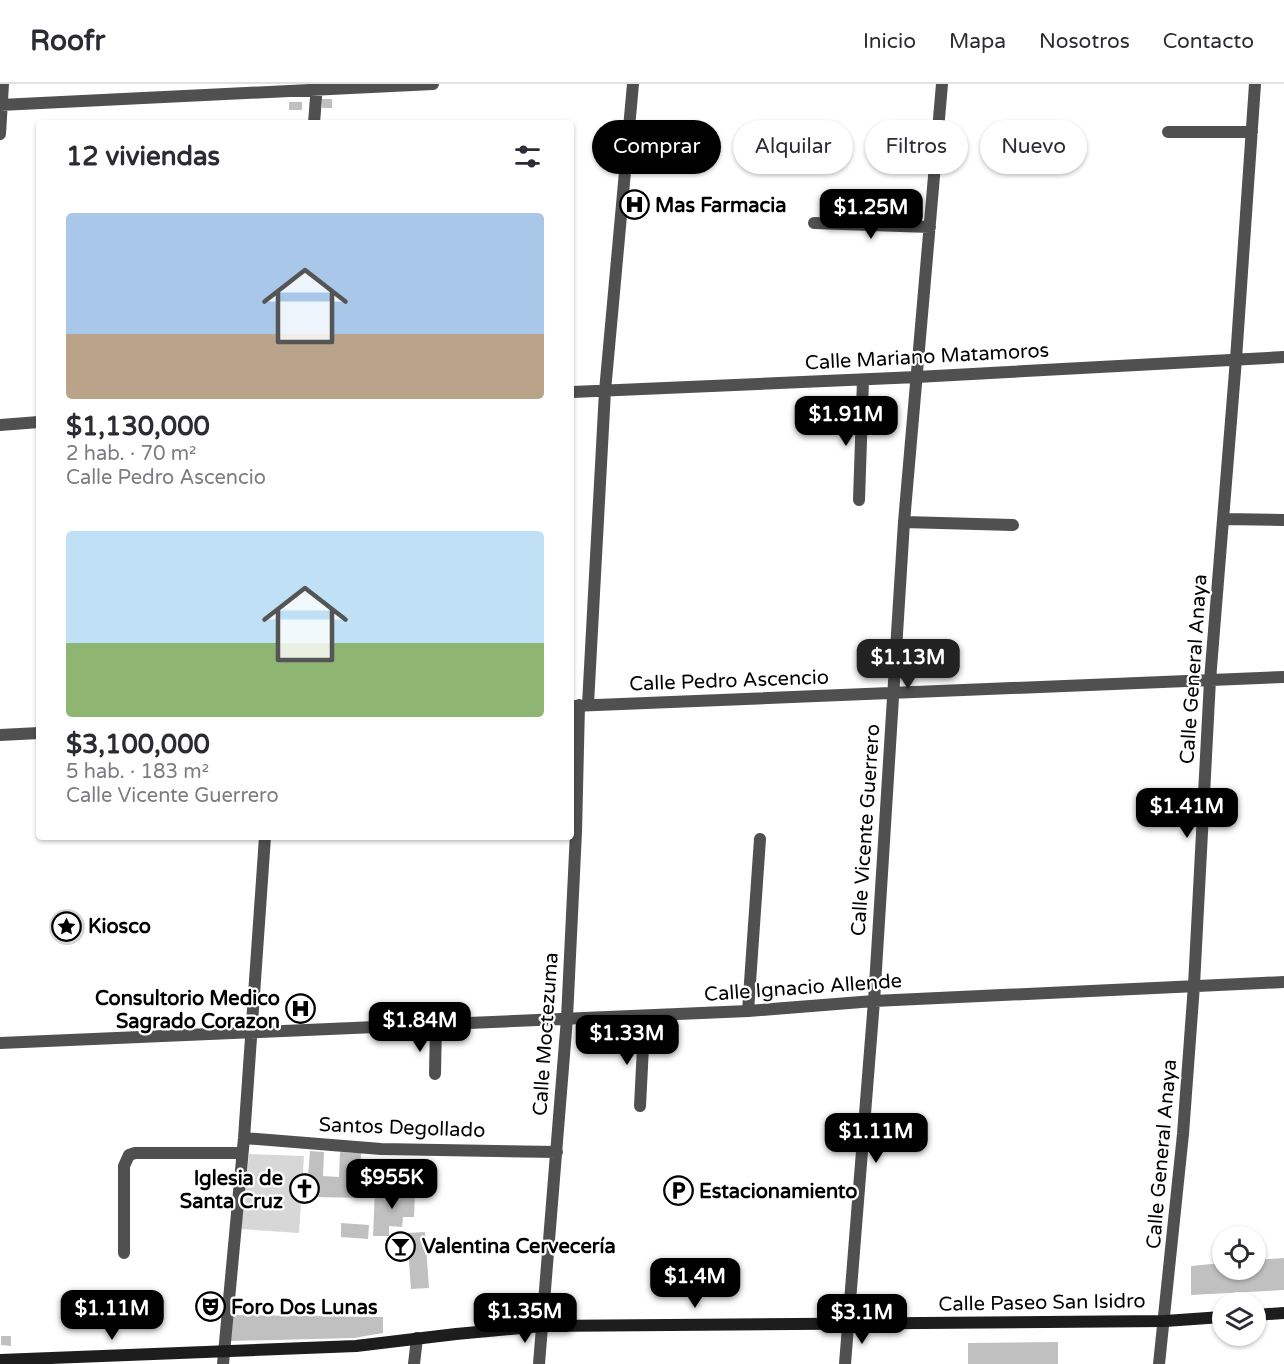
<!DOCTYPE html>
<html lang="es">
<head>
<meta charset="utf-8">
<style>
	body { margin:0; font-family:"Varela Round",sans-serif; background:#f2f2f3; color:#2b2b33; height:100vh; display:flex; flex-direction:column; font-size:22px; white-space:nowrap }
	* { box-sizing:border-box; margin:0 }
	p { font-size:20px; color:#7c7c81 }
	.icon { flex:none; width:33px; height:33px; fill:none; stroke:currentColor; stroke-width:2; stroke-linecap:round; stroke-linejoin:round }
	.map { position:relative; flex:1; overflow:hidden }
	.drawer { position:absolute; left:36px; top:36px; width:538px; height:720px; display:flex; flex-direction:column; background:#fff; border-radius:6px; box-shadow:0 2px 4px #0004 }
	.drawer>* { flex:none }
	.guide { position:absolute; left:592px; top:36px; width:570px; height:54px; display:flex; gap:12px }
	.tools { position:absolute; left:1212px; top:1142px; display:grid; gap:12px }
	.tools a { display:grid; place-items:center; width:54px; height:54px; border-radius:50%; background:#fff; box-shadow:0 2px 4px #0004; font-size:30px }
	.price { position:absolute; translate:-50% -51px; padding:0 14px; border-radius:12px; background:#000; color:#fff; font-size:20px; line-height:39px; filter:drop-shadow(0 2px 3px #0008) }
	.price::after { content:''; position:absolute; left:50%; top:36px; width:18px; height:14px; margin-left:-9px; background:inherit; clip-path:polygon(0 0,100% 0,50% 100%) }
	.price.selected { background:#222; color:#fff }
	ul { padding:0; list-style:none }
	li { display:grid; align-content:center; gap:12px; height:318px; padding:0 30px }
	li span { display:grid; place-items:center; height:186px; border-radius:6px; color:#555 }
	li>.icon { margin-inline-start:auto }
	span .icon { width:108px; height:108px; fill:#fffc; stroke-width:1 }
	li b { font-size:26px }
	h2 { display:flex; justify-content:space-between; align-items:center; height:72px; padding:0 30px; font-size:26px }
	.pill { padding:0 21px; border-radius:27px; background:#fff; box-shadow:0 2px 4px #0004; font-size:21px; line-height:54px }
	.pill.selected { background:#000; color:#fff }
	header { display:flex; align-items:center; gap:36px; box-sizing:border-box; height:84px; padding:0 30px; background:#fff; border-bottom:2px solid #e1e1e2 }
	header strong { font-size:28px }
	nav { display:flex; gap:33px; margin-inline-start:auto; font-size:21px }
	.map>svg:first-child { display:block }
</style>
</head>
<body>
<header>
<strong>Roofr</strong>
<nav><a>Inicio</a><a>Mapa</a><a>Nosotros</a><a>Contacto</a></nav>
</header>
<div class="map">
<svg width="1284" height="1280" viewBox="0 0 1284 1280">
	<rect width="100%" height="100%" fill="#fff"/>
	<path fill="#d7d7d7" d="M49 843a18 18 0 1 1 36 0a18 18 0 1 1-36 0Z
		M 249,1070 L 304,1072 L 299,1149 L 241,1145 Z"/>
	<path fill="#c0c0c0" d="M 322,15 L 332,15 L 332,24 L 322,24 Z
		M 289,18 L 302,18 L 302,26 L 289,26 Z
		M58 842a9 9 0 1 1 18 0a9 9 0 1 1-18 0Z
		M 310,1067 L 324,1068 L 323,1092 L 339,1093 L 340,1068 L 361,1069 L 360,1097 L 367,1097 L 367,1114 L 312,1113 L 312,1115 L 308,1115 L 310,1098 L 307,1098 L 308,1092 Z
		M 375,1107 L 415,1108 L 414,1133 L 403,1133 L 402,1143 L 389,1142 L 389,1152 L 373,1152 Z
		M 341,1139 L 369,1141 L 368,1155 L 341,1153 Z
		M 425,1148 L 429,1204 L 411,1205 L 407,1149 Z
		M 1284,1174 L 1284,1206 L 1191,1211 L 1191,1182 L 1222,1179 L 1222,1185 L 1256,1185 L 1256,1176 Z
		M 230,1231 L 383,1233 L 383,1249 L 354,1254 L 228,1257 Z
		M 1,1252 L 11,1252 L 11,1262 L 1,1261 Z
		M 1058,1258 L 1058,1280 L 968,1280 L 968,1259 Z"/>
	<g fill="none" stroke-linecap="round" stroke-linejoin="round">
		<path stroke="#505050" stroke-width="12" d="M 0,21 L 433,0
			M 314,39 L 317,1
			M 1168,48 L 1252,48
			M 0,50 L 3,0
			M 814,139 L 930,143
			M 572,308 L 917,293 L 1284,273
			M 0,341 L 39,338
			M 859,416 L 863,296
			M 1223,435 L 1284,436
			M 904,438 L 1013,441
			M 588,620 L 605,307 L 633,0
			M 572,622 L 1284,593
			M 0,651 L 39,649
			M 748,927 L 760,755
			M 0,959 L 748,927 L 874,917 L 1284,898
			M 435,990 L 436,940
			M 640,1022 L 644,943
			M 244,1054 L 381,1065 L 557,1068
			M 124,1169 L 124,1082 L 129,1071 L 135,1069 L 242,1069
			M 223,1280 L 244,1054 L 265,753
			M 414,1280 L 417,1254
			M 539,1280 L 567,934 L 576,748 L 579,621
			M 845,1280 L 874,917 L 904,438 L 942,0
			M 1159,1280 L 1183,1050 L 1194,901 L 1210,596 L 1236,275 L 1255,0"/>
		<path stroke="#1d1d1d" stroke-width="12" d="M 1256,1231 L 1284,1229
			M 0,1276 L 356,1262 L 456,1250 L 542,1242 L 1165,1237 L 1222,1233"/>
	</g>
	<defs>
		<symbol id="hospital-ring" viewBox="-11 -11 22 22"><circle r="9.5" fill="#fff" stroke="#000" stroke-width="1.5"/><path d="M-5-5h3v3.5h4V-5h3V5h-3V1.5h-4V5h-3Z" fill="#000"/></symbol>
		<symbol id="sight-ring" viewBox="-11 -11 22 22"><circle r="9.5" fill="#fff" stroke="#000" stroke-width="1.5"/><path d="M0-6L1.8-2.2L6-1.7L2.9 1.2L3.7 5.4L0 3.3L-3.7 5.4L-2.9 1.2L-6-1.7L-1.8-2.2Z" fill="#000"/></symbol>
		<symbol id="church-ring" viewBox="-11 -11 22 22"><circle r="9.5" fill="#fff" stroke="#000" stroke-width="1.5"/><path d="M-1.2-6h2.4v3.5h3.3v2.4h-3.3V6h-2.4V-.1h-3.3v-2.4h3.3Z" fill="#000"/></symbol>
		<symbol id="parking-ring" viewBox="-11 -11 22 22"><circle r="9.5" fill="#fff" stroke="#000" stroke-width="1.5"/><path d="M-3.5-5.5H1a3.5 3.5 0 0 1 0 7H-1V5.5H-3.5ZM-1-3.4V-.6H.8a1.4 1.4 0 0 0 0-2.8Z" fill="#000"/></symbol>
		<symbol id="bar-ring" viewBox="-11 -11 22 22"><circle r="9.5" fill="#fff" stroke="#000" stroke-width="1.5"/><path d="M-6-5H6L.8 .8V4.5H3.5V6h-7V4.5H-.8V.8Z" fill="#000"/></symbol>
		<symbol id="theatre-ring" viewBox="-11 -11 22 22"><circle r="9.5" fill="#fff" stroke="#000" stroke-width="1.5"/><path d="M-5-5.5Q0-4 5-5.5V0Q5 5 0 6Q-5 5-5 0ZM-3.3-2.5H-1v1.5H-3.3ZM1-2.5H3.3v1.5H1ZM-2.8 1Q0 5.5 2.8 1Z" fill="#000"/></symbol>
	</defs>
	<g fill-rule="evenodd">
		<use href="#hospital-ring" x="618" y="104" width="33" height="33"/>
		<use href="#sight-ring" x="50" y="826" width="33" height="33"/>
		<use href="#hospital-ring" x="284" y="908" width="33" height="33"/>
		<use href="#church-ring" x="288" y="1088" width="33" height="33"/>
		<use href="#parking-ring" x="662" y="1090" width="33" height="33"/>
		<use href="#bar-ring" x="384" y="1146" width="33" height="33"/>
		<use href="#theatre-ring" x="194" y="1206" width="33" height="33"/>
	</g>
	<g text-anchor="middle" stroke-width="4.5" stroke-linejoin="round" paint-order="stroke">
		<g font-size="20" font-weight="bold" fill="#000" stroke="#fff" text-anchor="start">
			<text x="655" y="128">Mas Farmacia</text>
			<text x="88" y="849">Kiosco</text>
			<text x="280" y="921" text-anchor="end">Consultorio Medico<tspan x="280" dy="23">Sagrado Corazon</tspan></text>
			<text x="283" y="1101" text-anchor="end">Iglesia de<tspan x="283" dy="23">Santa Cruz</tspan></text>
			<text x="699" y="1114">Estacionamiento</text>
			<text x="422" y="1169">Valentina Cervecería</text>
			<text x="231" y="1230">Foro Dos Lunas</text>
		</g>
		<g font-size="20" fill="#000" stroke="#fff">
			<text transform="translate(927 272) rotate(-3)" y="7">Calle Mariano Matamoros</text>
			<text transform="translate(1193 585) rotate(-86)" y="7">Calle General Anaya</text>
			<text transform="translate(729 596) rotate(-2)" y="7">Calle Pedro Ascencio</text>
			<text transform="translate(865 746) rotate(-86)" y="7">Calle Vicente Guerrero</text>
			<text transform="translate(803 903) rotate(-4)" y="7">Calle Ignacio Allende</text>
			<text transform="translate(545 950) rotate(-86)" y="7">Calle Moctezuma</text>
			<text transform="translate(402 1043) rotate(2)" y="7">Santos Degollado</text>
			<text transform="translate(1161 1070) rotate(-85)" y="7">Calle General Anaya</text>
			<text transform="translate(1042 1218) rotate(-1)" y="7">Calle Paseo San Isidro</text>
		</g>
	</g>
</svg>
<div class="tools">
<a><svg class="icon" aria-label="locate" viewBox="0 0 24 24"><circle cx="12" cy="12" r="6"/><path d="M12 2v4M12 18v4M2 12h4M18 12h4"/></svg></a>
<a><svg class="icon" aria-label="layers" viewBox="0 0 24 24"><path d="M12 4l9 5-9 5-9-5zM3 14l9 5 9-5"/></svg></a>
</div>
<b class="price" style="left:871px;top:156px">$1.25M</b>
<b class="price" style="left:846px;top:363px">$1.91M</b>
<b class="price selected" style="left:908px;top:606px">$1.13M</b>
<b class="price" style="left:1187px;top:755px">$1.41M</b>
<b class="price" style="left:420px;top:969px">$1.84M</b>
<b class="price" style="left:627px;top:982px">$1.33M</b>
<b class="price" style="left:876px;top:1080px">$1.11M</b>
<b class="price" style="left:392px;top:1126px">$955K</b>
<b class="price" style="left:695px;top:1225px">$1.4M</b>
<b class="price" style="left:112px;top:1257px">$1.11M</b>
<b class="price" style="left:525px;top:1260px">$1.35M</b>
<b class="price" style="left:862px;top:1261px">$3.1M</b>
<div class="guide">
<a class="pill selected">Comprar</a>
<a class="pill">Alquilar</a>
<a class="pill">Filtros</a>
<a class="pill">Nuevo</a>
</div>
<section class="drawer">
<h2>12 viviendas<svg class="icon" aria-label="filters" viewBox="0 0 24 24"><path d="M4 7h16M4 17h16"/><circle cx="9" cy="7" r="2"/><circle cx="15" cy="17" r="2"/></svg></h2>
<ul>
<li><span style="background:linear-gradient(#a9c7e8 65%,#b9a48a 0)"><svg class="icon" aria-label="home" viewBox="0 0 24 24"><path d="M3 11l9-7 9 7M6 9v11h12V9"/></svg></span><div><b>$1,130,000</b><p>2 hab. · 70 m²</p><p>Calle Pedro Ascencio</p></div></li>
<li><span style="background:linear-gradient(#bfe0f5 60%,#8fb573 0)"><svg class="icon" aria-label="home" viewBox="0 0 24 24"><path d="M3 11l9-7 9 7M6 9v11h12V9"/></svg></span><div><b>$3,100,000</b><p>5 hab. · 183 m²</p><p>Calle Vicente Guerrero</p></div></li>
</ul>
</section>
</div>
</body>
</html>
